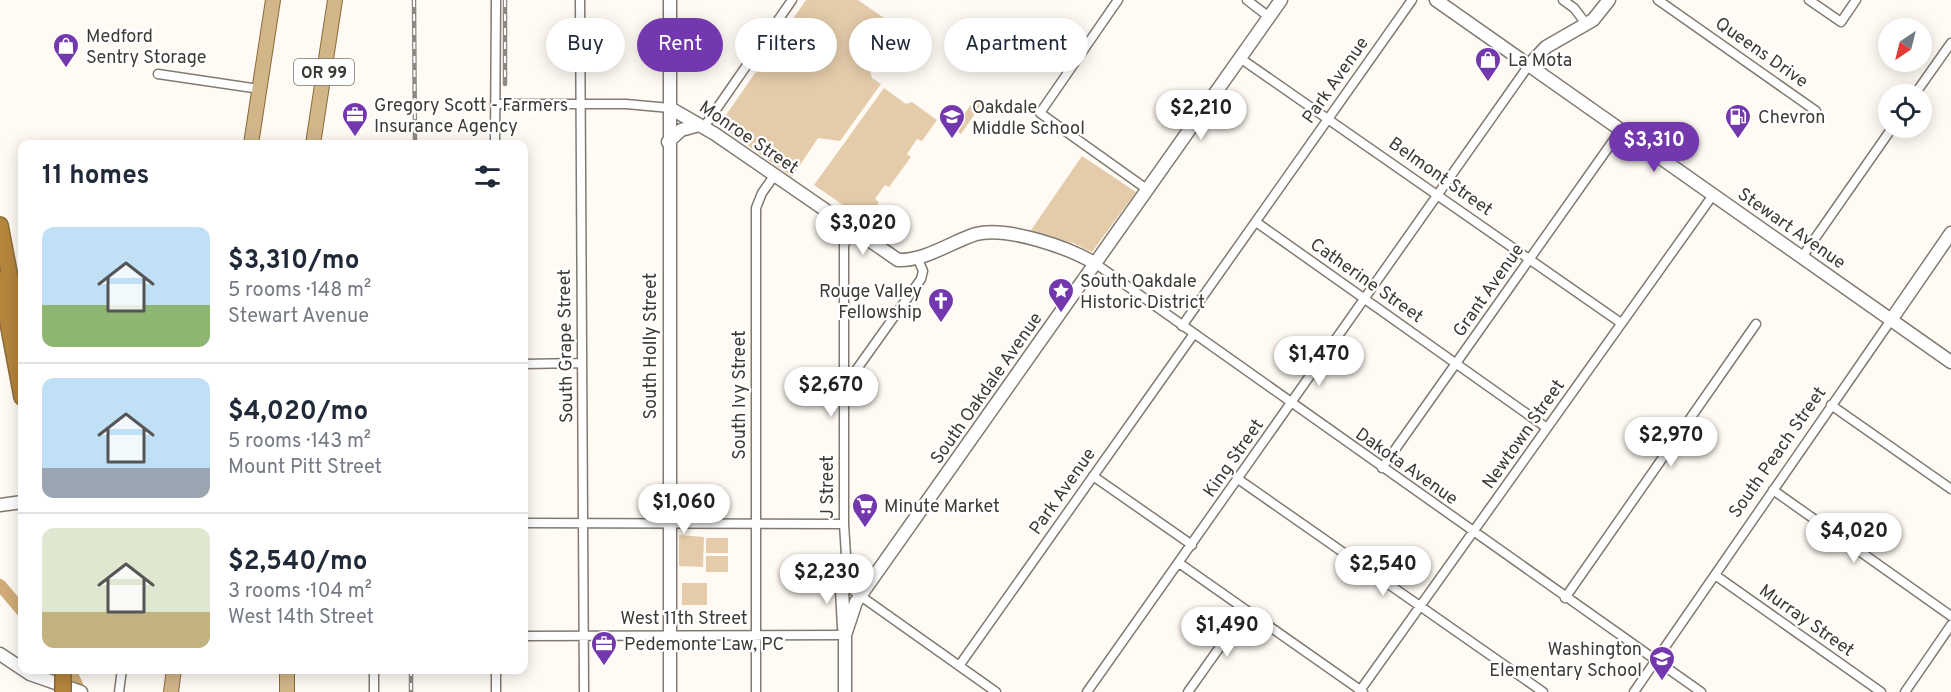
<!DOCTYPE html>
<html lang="en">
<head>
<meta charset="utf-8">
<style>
	body { margin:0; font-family:Overpass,sans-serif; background:#f6f6f7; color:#1f2937; height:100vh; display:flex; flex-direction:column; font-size:22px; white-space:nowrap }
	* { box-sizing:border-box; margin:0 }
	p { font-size:20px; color:#747a83 }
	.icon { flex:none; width:33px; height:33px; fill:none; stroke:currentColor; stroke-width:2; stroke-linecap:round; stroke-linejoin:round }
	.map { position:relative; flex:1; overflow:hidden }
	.details { position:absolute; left:18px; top:140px; width:510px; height:534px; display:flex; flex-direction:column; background:#fff; border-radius:12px; box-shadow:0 3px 15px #0003 }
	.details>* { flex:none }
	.guide { position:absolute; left:546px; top:18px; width:570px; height:54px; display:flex; gap:12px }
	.needle { width:39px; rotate:215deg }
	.fabs { position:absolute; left:1878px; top:18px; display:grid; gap:12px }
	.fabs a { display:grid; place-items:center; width:54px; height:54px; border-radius:50%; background:#fff; box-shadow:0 3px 15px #0003; font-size:30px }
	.price { position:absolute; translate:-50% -51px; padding:0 14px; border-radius:21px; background:#fff; color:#222; font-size:20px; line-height:39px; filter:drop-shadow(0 2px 3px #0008) }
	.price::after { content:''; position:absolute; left:50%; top:36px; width:18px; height:14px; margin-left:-9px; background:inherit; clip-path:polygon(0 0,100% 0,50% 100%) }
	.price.active { background:#7438ae; color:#fff }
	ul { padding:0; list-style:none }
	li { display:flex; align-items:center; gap:18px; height:150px; padding:0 24px }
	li+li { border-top:2px solid #e0e1e3 }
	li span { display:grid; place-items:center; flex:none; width:168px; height:120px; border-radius:12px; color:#555 }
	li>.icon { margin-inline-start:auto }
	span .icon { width:72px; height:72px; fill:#fffc; stroke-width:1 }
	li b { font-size:26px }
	h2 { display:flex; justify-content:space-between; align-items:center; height:72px; padding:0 24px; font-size:26px }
	.tag { padding:0 21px; border-radius:27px; background:#fff; box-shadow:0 3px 15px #0003; font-size:21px; line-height:54px }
	.tag.active { background:#7438ae; color:#fff }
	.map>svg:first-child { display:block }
</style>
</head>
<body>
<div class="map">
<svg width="1951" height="692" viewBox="0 0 1951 692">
	<rect width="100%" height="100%" fill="#fffaf3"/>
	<path fill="#e4ccaa" d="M 806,0 L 858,0 L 897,27 L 869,67 L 872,78 L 881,84 L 840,141 L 818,138 L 792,177 L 719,125 Z
		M 884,88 L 906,104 L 912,102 L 937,120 L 922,141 L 917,139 L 907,154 L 911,157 L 889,187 L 885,185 L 875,199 L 879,202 L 868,217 L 863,219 L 814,185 Z
		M 976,97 L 983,102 L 961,134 L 954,129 Z
		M 1082,156 L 1136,192 L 1092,252 L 1073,243 L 1029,233 Z
		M 679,535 L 704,537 L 703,567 L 679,566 Z
		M 706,538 L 728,538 L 728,553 L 706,553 Z
		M 706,556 L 728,556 L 728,572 L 706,572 Z
		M 682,583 L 707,583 L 707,605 L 682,605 Z"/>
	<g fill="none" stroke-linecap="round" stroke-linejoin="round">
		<path stroke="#d1ac78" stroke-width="12" d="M 0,585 L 22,611
			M 70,669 L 80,692"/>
		<defs>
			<path id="street" d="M 580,0 L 584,692
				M 1118,0 L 1040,113 L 1148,190
				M 1247,0 L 1269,17
				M 1563,0 L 1574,8 L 1587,25
				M 1658,0 L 1816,111
				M 1809,0 L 1841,22 L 1856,0
				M 1240,58 L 1621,323
				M 158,74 L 259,89
				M 1915,94 L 1951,43
				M 495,104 L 626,104 L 670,108
				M 704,127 L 792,0
				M 495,144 L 496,0
				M 1256,222 L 1547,428
				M 852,230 L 844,245 L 844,524 L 848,587 L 996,692
				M 1802,257 L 1892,128
				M 1096,264 L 1701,692
				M 1182,326 L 1412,0
				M 524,364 L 581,363
				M 844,387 L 921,279 L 923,271 L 917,257
				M 1831,405 L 1951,489
				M 1382,468 L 1620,131
				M 1093,476 L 1192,545
				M 1238,479 L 1543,692
				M 1773,490 L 1951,616
				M 524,523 L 844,524
				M 1179,563 L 1363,692
				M 1715,575 L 1881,692
				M 1565,598 L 1756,324
				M 524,636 L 845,635
				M 959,666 L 1193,335
				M 496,669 L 496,692
				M 119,692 L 122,669
				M 374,692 L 374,669
				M 756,692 L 756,208 L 762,193 L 774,176
				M 1087,692 L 1529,65
				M 1188,692 L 1246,610
				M 1359,692 L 1713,195
				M 1634,692 L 1891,320
				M 1905,692 L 1951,625"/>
			<path id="secondary" d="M 670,0 L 670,692
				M 1436,0 L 1951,362
				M 1529,65 L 1546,47 L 1593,20 L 1609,0
				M 670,108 L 715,134 L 898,260 C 925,261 951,242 976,234 C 1007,226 1070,248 1096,264
				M 668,142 L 681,130 L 699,125
				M 1891,320 L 1951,233
				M 0,505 L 22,502
				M 844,628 L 842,590 L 845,576
				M 0,654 L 30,674 L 81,692
				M 845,692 L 845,635 L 856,602 L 1281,0"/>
			<path id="primary" d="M 251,144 L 273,0
				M 313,144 L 335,0
				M 287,669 L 287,692
				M 171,692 L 174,669"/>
			<path id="highway" d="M 0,225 L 22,340
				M 0,280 L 22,397"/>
		</defs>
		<use href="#street" stroke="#817a70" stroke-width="11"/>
		<use href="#secondary" stroke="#817a70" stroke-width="15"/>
		<use href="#primary" stroke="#8b6b3a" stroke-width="16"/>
		<use href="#highway" stroke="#8b6b3a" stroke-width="18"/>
		<use href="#street" stroke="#fff" stroke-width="8"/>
		<use href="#secondary" stroke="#fff" stroke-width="12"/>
		<use href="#primary" stroke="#d2b68a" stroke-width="14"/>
		<use href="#highway" stroke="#b4853c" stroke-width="15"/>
		<defs>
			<path id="rail" d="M 414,0 L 415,144
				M 505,0 L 505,84
				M 411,669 L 411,692"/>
		</defs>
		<use href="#rail" stroke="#8c8883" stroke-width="4.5"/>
		<use href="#rail" stroke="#fff" stroke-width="2" stroke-dasharray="7" stroke-linecap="butt"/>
		<defs>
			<path id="highway-bridge" d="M 63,669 L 63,692"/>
		</defs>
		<use href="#highway-bridge" stroke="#8b6b3a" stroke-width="18" stroke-linecap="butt"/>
		<use href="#highway-bridge" stroke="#b4853c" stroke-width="15"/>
	</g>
	<defs>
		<symbol id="shop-pin" viewBox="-11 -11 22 30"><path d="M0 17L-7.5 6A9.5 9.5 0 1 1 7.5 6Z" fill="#7438ae" stroke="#fff"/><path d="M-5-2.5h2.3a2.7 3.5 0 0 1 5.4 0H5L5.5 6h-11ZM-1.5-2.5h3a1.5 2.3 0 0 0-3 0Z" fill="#fff"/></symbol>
		<symbol id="office-pin" viewBox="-11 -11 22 30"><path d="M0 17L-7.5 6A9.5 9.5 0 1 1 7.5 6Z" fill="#7438ae" stroke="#fff"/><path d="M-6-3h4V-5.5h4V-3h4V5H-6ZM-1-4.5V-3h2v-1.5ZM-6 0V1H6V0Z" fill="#fff"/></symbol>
		<symbol id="school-pin" viewBox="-11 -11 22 30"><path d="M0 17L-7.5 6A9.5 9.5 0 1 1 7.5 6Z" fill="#7438ae" stroke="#fff"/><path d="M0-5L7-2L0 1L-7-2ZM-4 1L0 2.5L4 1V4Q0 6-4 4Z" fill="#fff"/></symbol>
		<symbol id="fuel-pin" viewBox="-11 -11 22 30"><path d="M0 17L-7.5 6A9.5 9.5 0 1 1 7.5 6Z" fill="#7438ae" stroke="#fff"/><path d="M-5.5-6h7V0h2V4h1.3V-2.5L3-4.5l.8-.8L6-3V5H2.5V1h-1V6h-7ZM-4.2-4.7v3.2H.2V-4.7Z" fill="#fff"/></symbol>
		<symbol id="sight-pin" viewBox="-11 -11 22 30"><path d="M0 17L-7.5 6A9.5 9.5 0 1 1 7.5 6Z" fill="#7438ae" stroke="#fff"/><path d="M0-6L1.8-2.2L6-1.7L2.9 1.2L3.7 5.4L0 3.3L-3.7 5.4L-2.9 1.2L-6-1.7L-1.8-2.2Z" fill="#fff"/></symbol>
		<symbol id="church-pin" viewBox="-11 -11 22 30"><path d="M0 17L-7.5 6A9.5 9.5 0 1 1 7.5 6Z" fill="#7438ae" stroke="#fff"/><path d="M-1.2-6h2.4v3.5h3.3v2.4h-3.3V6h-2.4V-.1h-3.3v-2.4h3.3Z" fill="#fff"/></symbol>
		<symbol id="supermarket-pin" viewBox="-11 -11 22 30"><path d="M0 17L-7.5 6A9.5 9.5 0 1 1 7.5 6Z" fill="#7438ae" stroke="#fff"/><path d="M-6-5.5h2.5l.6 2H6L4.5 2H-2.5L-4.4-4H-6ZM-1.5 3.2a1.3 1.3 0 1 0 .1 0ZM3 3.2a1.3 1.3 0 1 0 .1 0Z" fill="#fff"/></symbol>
	</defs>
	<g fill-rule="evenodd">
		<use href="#shop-pin" x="51" y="31" width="30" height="40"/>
		<use href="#shop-pin" x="1473" y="45" width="30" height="40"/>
		<use href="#office-pin" x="340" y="100" width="30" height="40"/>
		<use href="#school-pin" x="937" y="102" width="30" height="40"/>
		<use href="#fuel-pin" x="1723" y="102" width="30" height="40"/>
		<use href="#sight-pin" x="1046" y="276" width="30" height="40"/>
		<use href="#church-pin" x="926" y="286" width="30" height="40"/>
		<use href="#supermarket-pin" x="850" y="491" width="30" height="40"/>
		<use href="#office-pin" x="589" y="629" width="30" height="40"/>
		<use href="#school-pin" x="1647" y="644" width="30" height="40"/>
	</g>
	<g text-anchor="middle" stroke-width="4.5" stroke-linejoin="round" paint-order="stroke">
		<rect fill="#fff" stroke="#787672" stroke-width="1.5" x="294" y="59" width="60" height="26" rx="4.5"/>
		<g font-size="16" font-weight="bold" fill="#3e3b36">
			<text x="324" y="78">OR 99</text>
		</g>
		<g font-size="18" fill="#3e3b36" stroke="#fff" text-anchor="start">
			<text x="86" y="42">Medford<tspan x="86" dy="21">Sentry Storage</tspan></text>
			<text x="1508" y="66">La Mota</text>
			<text x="374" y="111">Gregory Scott - Farmers<tspan x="374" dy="21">Insurance Agency</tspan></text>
			<text x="972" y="113">Oakdale<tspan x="972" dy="21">Middle School</tspan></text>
			<text x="1758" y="123">Chevron</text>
			<text x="1080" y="287">South Oakdale<tspan x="1080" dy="21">Historic District</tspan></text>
			<text x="922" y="297" text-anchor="end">Rouge Valley<tspan x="922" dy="21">Fellowship</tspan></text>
			<text x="884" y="512">Minute Market</text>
			<text x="624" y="650">Pedemonte Law, PC</text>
			<text x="1642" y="655" text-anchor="end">Washington<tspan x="1642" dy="21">Elementary School</tspan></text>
		</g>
		<g font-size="18" fill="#3e3b36" stroke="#fff">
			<text transform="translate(1762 52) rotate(35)" y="6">Queens Drive</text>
			<text transform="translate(1335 80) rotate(-55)" y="6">Park Avenue</text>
			<text transform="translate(749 137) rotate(34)" y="6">Monroe Street</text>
			<text transform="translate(1441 176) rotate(35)" y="6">Belmont Street</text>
			<text transform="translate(1792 228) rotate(35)" y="6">Stewart Avenue</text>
			<text transform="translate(1367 280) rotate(35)" y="6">Catherine Street</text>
			<text transform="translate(1488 290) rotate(-55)" y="6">Grant Avenue</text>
			<text transform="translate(565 346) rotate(-91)" y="6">South Grape Street</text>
			<text transform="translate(650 346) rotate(-90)" y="6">South Holly Street</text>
			<text transform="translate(986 388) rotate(-55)" y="6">South Oakdale Avenue</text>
			<text transform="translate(739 395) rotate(-90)" y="6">South Ivy Street</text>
			<text transform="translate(1523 434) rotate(-55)" y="6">Newtown Street</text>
			<text transform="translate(1777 452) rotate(-55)" y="6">South Peach Street</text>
			<text transform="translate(1233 458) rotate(-55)" y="6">King Street</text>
			<text transform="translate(1407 466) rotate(35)" y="6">Dakota Avenue</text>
			<text transform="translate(827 487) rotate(-90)" y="6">J Street</text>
			<text transform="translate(1062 491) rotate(-55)" y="6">Park Avenue</text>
			<text x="684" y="624">West 11th Street</text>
			<text transform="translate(1807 620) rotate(35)" y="6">Murray Street</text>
		</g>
	</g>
</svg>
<div class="fabs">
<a><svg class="needle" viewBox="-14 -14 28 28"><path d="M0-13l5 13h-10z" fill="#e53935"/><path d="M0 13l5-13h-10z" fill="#747a83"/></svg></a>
<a><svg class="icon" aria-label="locate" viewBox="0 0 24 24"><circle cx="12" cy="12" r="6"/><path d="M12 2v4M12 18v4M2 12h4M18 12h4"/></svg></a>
</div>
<b class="price" style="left:1201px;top:141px">$2,210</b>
<b class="price active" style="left:1654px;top:173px">$3,310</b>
<b class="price" style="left:863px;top:256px">$3,020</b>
<b class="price" style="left:1319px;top:387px">$1,470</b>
<b class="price" style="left:831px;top:418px">$2,670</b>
<b class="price" style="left:1671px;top:468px">$2,970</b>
<b class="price" style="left:684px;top:535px">$1,060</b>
<b class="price" style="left:1854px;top:564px">$4,020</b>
<b class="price" style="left:1383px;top:597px">$2,540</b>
<b class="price" style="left:827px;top:605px">$2,230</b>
<b class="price" style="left:1227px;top:658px">$1,490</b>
<div class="guide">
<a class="tag">Buy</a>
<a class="tag active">Rent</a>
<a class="tag">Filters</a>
<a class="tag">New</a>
<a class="tag">Apartment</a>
</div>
<section class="details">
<h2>11 homes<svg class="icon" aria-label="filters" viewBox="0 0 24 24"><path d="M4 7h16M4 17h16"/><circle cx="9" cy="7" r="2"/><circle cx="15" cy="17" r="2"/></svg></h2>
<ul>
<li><span style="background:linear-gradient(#bfe0f5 65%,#8fb573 0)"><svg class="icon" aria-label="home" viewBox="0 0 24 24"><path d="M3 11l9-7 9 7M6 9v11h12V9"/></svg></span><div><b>$3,310/mo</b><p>5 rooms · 148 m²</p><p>Stewart Avenue</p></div></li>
<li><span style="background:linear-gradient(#bfe0f5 75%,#9aa5b1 0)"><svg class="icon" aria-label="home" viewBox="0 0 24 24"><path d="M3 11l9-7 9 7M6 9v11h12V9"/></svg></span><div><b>$4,020/mo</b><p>5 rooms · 143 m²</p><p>Mount Pitt Street</p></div></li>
<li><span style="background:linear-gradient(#dfe7d0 70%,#c2b280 0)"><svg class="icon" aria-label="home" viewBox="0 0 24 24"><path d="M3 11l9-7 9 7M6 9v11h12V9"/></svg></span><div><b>$2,540/mo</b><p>3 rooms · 104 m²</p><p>West 14th Street</p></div></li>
</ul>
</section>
</div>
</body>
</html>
